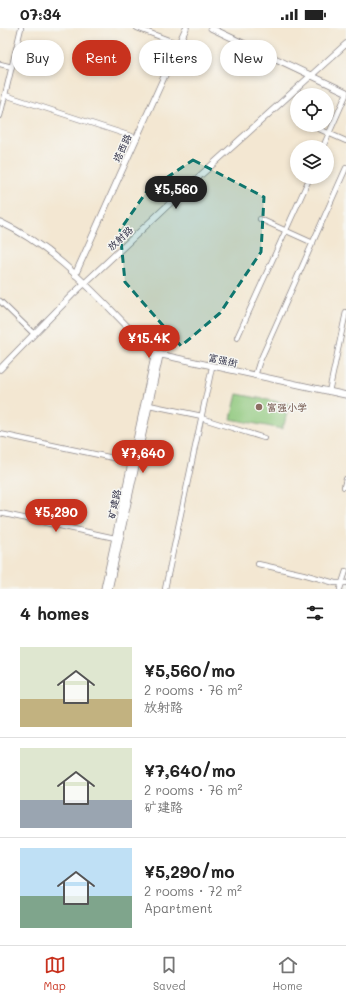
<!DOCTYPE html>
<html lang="en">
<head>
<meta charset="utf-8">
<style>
	body { margin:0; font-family:Mali,"LXGW WenKai TC",sans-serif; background:#f6f6f6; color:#222; height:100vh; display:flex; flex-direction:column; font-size:15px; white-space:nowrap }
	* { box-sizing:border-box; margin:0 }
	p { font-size:13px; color:#767676 }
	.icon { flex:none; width:22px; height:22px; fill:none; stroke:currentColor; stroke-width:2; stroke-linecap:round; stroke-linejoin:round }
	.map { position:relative; height:561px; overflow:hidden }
	.panel { display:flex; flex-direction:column; background:#fff; flex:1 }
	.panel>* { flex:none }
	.banner { position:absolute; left:12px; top:12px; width:322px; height:36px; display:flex; gap:8px }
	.controls { position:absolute; left:290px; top:60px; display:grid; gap:8px }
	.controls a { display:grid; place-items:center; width:44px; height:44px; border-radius:50%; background:#fff; box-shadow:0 2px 6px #0003; font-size:20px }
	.price { position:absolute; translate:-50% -34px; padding:0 9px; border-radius:14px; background:#c8321e; color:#fff; font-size:13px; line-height:26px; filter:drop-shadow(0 1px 2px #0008) }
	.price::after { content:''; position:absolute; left:50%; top:24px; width:12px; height:9px; margin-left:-6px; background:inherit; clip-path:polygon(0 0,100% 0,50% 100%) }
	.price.current { background:#222; color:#fff }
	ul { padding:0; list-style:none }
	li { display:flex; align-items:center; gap:12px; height:100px; padding:0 20px }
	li+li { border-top:1px solid #e0e0e0 }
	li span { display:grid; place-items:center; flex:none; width:112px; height:80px; border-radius:0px; color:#555 }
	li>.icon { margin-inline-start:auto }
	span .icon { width:48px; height:48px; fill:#fffc; stroke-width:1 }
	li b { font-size:17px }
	h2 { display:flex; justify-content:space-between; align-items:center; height:48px; padding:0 20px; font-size:17px }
	.tag { padding:0 14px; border-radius:18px; background:#fff; box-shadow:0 2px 6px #0003; font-size:14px; line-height:36px }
	.tag.current { background:#c8321e; color:#fff }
	.status { display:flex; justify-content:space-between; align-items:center; height:28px; padding:0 20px; background:#fff; direction:ltr }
	.status svg { height:11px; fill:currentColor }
	.dock { display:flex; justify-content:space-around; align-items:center; height:56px; border-top:1px solid #e0e0e0; background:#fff; font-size:11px; color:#767676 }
	.dock a { display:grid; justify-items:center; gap:2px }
	.dock .current { color:#c8321e }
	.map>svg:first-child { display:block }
</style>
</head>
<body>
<div class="status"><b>07:34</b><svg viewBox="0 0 49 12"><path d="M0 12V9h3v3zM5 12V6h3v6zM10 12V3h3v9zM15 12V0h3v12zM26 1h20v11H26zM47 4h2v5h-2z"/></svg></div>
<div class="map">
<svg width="346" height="561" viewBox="0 0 346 561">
	<rect width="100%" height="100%" fill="#f6f6f2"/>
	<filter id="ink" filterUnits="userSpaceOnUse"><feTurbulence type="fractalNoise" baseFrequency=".025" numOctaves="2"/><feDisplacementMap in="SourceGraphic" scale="8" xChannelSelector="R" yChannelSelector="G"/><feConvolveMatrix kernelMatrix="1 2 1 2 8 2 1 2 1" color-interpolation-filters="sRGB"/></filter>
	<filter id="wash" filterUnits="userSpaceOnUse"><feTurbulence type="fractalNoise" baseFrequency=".012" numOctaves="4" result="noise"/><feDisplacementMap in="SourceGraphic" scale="16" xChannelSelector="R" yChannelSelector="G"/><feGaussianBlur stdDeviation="0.9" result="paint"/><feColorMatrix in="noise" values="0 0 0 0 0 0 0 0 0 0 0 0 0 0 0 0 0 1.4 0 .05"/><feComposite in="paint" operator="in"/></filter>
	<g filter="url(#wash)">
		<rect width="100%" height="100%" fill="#f3e7d2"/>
		<path fill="#8ec77b" stroke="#58745b" d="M 237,366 L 289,376 L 284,397 L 282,397 L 282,401 L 231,391 Z"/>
	</g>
	<g filter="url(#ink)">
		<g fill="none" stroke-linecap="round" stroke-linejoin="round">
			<defs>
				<path id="minor" d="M 137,0 L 179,16
					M 0,36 L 12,39
					M 5,67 L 137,110
					M 0,88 L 21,0
					M 310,97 L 346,113
					M 323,119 L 346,67
					M 260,191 L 313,215
					M 0,273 L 34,306
					M 237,310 L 310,149
					M 255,348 L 259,335 L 346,140
					M 329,364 L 346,284
					M 149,377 L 202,388
					M 201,390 L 264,410
					M 0,406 L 132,434
					M 346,451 L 344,459 L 346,459
					M 0,485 L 115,510
					M 258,536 L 303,546 L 335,555 L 346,555
					M 165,561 L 212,339
					M 340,561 L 346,543"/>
				<path id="tertiary" d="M 211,0 L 346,64
					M 0,194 C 61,222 103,276 150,321 L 158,326 L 346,367
					M 75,247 L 186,0
					M 0,341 L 72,267 L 182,164 L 346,16
					M 104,561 L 155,325
					M 109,561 L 160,327"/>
			</defs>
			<use href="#minor" stroke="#8a8486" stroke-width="6"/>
			<use href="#tertiary" stroke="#8a8486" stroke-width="7"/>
			<use href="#minor" stroke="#fff" stroke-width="4.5"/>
			<use href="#tertiary" stroke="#fff" stroke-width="5.5"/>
		</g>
	</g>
	<path fill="#0f766e" fill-opacity="0.2" stroke="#0f766e" stroke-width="3" stroke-dasharray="8 5" stroke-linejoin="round" d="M 193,132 L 264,169 L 261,224 L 220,285 L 181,318 L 125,254 L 120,202 L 147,163 Z"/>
	<circle fill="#8d6e63" stroke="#f6f6f2" stroke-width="1.5" cx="259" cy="379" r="4"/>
	<g text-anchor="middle" stroke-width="3" stroke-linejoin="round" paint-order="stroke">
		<g font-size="10" fill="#22223b" stroke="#f6f6f2">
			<text transform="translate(122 120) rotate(-66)" y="4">塔西路</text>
			<text transform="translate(120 210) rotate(-43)" y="4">放射路</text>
			<text transform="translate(223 332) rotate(12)" y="4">富强街</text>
			<text transform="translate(114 476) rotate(-78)" y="4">矿建路</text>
		</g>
		<g font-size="10" font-weight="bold" fill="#785e54" stroke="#f6f6f2" text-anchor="start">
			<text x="267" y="383">富强小学</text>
		</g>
	</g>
</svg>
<div class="controls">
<a><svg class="icon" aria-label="locate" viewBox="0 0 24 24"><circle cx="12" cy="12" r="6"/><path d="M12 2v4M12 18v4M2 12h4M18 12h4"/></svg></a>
<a><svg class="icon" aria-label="layers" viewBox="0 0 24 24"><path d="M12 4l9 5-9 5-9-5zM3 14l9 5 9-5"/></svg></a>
</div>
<b class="price current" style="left:176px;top:182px">¥5,560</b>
<b class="price" style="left:149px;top:331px">¥15.4K</b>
<b class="price" style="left:143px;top:446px">¥7,640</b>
<b class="price" style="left:56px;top:505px">¥5,290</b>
<div class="banner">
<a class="tag">Buy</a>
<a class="tag current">Rent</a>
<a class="tag">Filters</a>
<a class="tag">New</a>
</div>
</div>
<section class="panel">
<h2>4 homes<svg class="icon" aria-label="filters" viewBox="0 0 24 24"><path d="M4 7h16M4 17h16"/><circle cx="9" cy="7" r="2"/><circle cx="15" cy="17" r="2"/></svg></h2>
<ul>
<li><span style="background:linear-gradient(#dfe7d0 65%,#c2b280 0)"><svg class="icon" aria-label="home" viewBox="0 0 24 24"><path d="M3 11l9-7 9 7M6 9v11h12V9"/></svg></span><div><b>¥5,560/mo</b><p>2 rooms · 76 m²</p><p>放射路</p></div></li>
<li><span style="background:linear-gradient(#dfe7d0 65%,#9aa5b1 0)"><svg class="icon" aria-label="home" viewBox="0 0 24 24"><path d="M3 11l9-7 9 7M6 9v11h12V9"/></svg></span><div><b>¥7,640/mo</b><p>2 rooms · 76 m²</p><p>矿建路</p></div></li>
<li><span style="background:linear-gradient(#bfe0f5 60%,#7fa58c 0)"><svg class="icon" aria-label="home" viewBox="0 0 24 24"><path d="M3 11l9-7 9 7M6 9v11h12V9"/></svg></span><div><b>¥5,290/mo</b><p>2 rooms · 72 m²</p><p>Apartment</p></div></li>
</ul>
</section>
<nav class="dock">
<a class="current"><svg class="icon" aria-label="map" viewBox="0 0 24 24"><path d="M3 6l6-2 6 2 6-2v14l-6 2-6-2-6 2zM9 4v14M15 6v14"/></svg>Map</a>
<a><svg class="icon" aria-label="saved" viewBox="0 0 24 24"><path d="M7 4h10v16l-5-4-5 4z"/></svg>Saved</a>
<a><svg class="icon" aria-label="home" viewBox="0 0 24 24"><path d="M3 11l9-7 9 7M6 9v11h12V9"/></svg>Home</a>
</nav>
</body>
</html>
